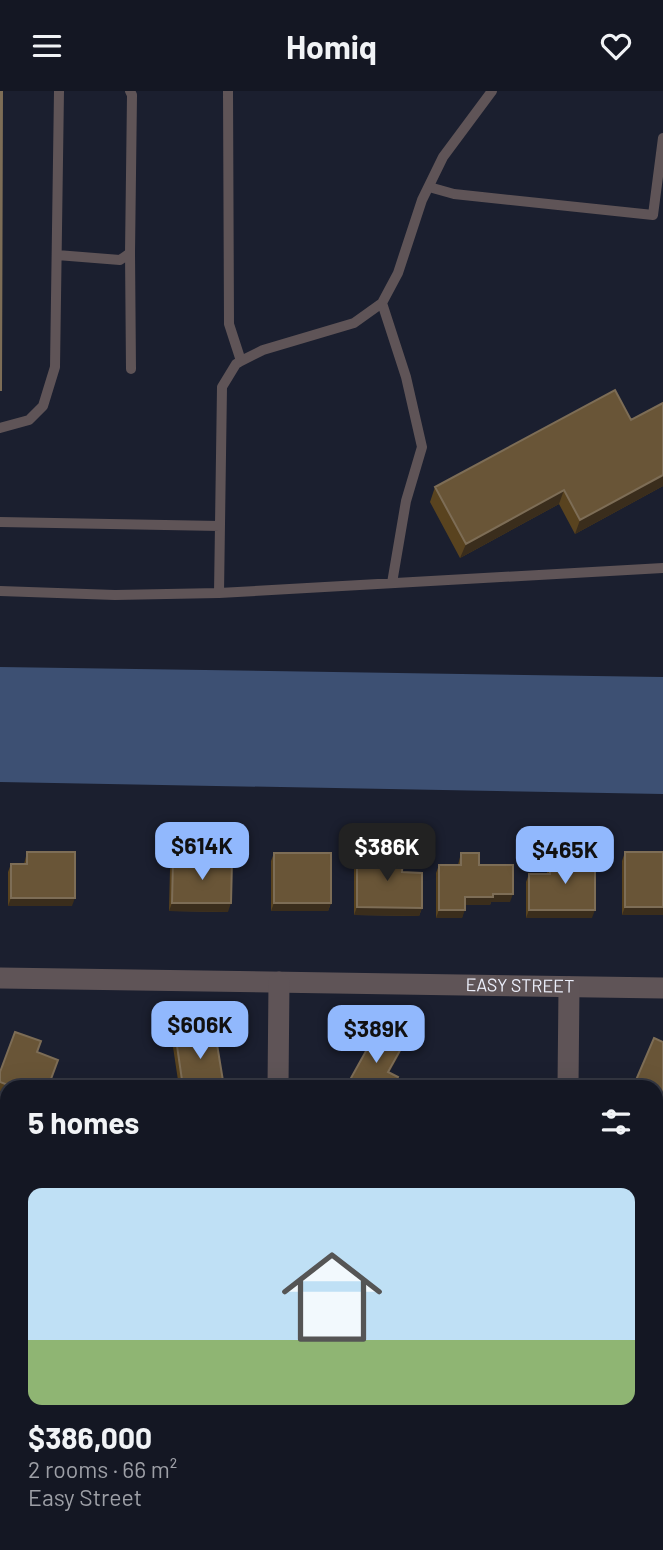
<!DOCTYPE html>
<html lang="en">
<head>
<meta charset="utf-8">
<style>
	body { margin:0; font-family:Barlow,sans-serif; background:#1d202b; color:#f1f3f6; height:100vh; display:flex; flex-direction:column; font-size:26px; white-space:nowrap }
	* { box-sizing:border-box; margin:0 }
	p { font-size:23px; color:#9d9fa6 }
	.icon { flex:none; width:38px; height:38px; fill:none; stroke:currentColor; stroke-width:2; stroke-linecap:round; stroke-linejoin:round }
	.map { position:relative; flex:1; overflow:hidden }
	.sheet { position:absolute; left:0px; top:989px; width:663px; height:471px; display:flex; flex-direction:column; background:#141723; border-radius:21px 21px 0 0; box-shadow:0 7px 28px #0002,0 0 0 2px #333641 }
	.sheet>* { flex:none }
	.price { position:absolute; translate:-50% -60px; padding:0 16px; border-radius:14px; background:#91b8fd; color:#111; font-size:23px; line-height:46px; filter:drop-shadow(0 2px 4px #0008) }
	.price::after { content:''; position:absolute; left:50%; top:42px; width:21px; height:16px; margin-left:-10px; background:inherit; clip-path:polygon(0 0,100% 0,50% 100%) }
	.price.selected { background:#222; color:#fff }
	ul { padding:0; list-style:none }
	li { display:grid; align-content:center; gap:14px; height:371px; padding:0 28px }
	li span { display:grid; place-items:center; height:217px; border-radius:14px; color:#555 }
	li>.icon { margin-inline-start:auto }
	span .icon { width:126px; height:126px; fill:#fffc; stroke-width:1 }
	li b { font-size:30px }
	h2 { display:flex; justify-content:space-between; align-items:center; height:84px; padding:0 28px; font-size:30px }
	header { display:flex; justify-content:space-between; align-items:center; height:91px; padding:0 28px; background:#141723; font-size:32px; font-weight:700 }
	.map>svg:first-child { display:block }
</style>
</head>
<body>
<header><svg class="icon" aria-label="menu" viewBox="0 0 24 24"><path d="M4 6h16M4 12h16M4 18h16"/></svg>Homiq<svg class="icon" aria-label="heart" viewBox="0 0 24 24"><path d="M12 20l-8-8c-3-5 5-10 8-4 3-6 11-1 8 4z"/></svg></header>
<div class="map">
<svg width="663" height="1459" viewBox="0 0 663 1459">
	<rect width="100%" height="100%" fill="#1b1f2f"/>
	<path fill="#3d5073" d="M 0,576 L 663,586 L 663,703 L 0,691 Z"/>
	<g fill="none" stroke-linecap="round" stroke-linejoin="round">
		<path stroke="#5f5457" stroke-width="10" d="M 228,0 L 229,233 L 241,270
			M 429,96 L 454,103 L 653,124 L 663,47
			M 130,162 L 131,278
			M 57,164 L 120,169 L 130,162 L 132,4 L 130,0
			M 382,212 L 406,286 L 422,356 L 406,410 L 392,492
			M 0,337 L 29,329 L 43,315 L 55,276 L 59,0
			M 0,431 L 220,435
			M 0,500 L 115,504 L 219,502 L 663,477
			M 219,502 L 222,296 L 236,273 L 241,270 L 263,259 L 354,232 L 382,212 L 398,182 L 422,109 L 443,66 L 492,0"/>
		<g stroke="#5f5457" stroke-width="21">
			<path id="s1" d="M 0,887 L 663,897"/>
			<path d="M 278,996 L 279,891"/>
			<path d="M 568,996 L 569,896"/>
			<path d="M 274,1459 L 274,1452"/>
			<path d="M 564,1459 L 564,1452"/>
		</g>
	</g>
	<path fill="#59431f" d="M 663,312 L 663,395 L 575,443 L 559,413 L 460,467 L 430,411 L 435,396 L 631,329 Z
		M 27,761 L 72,815 L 8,815 L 8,781 L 11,773 L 24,773 Z
		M 625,761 L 663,824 L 622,824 L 622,770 Z
		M 274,762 L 331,812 L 328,820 L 271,820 L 271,770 Z
		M 461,762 L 479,774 L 510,811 L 491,811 L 490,814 L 465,814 L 462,827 L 436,827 L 436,782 L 439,774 L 458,774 Z
		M 357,764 L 402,781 L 422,817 L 419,825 L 354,824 L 354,772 Z
		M 550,766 L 592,827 L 526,827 L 526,791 L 529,783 L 547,783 L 547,775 Z
		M 173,769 L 228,821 L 169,820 L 170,778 Z
		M 176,948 L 224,996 L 179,996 L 173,956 Z
		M 663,951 L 663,1025 L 656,1022 L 656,996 Z
		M 37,961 L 48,996 L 7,996 L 7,1003 L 0,1000 L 0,981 Z
		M 5,1035 L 7,1036 L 7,1094 L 0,1092 L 0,1053 Z
		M 343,1452 L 388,1452 L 388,1459 L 343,1459 Z"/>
	<path fill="#3a2d1c" d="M 663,384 L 663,395 L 575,443 L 580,429 Z
		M 564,399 L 559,413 L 460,467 L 466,453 Z
		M 493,803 L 513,803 L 510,811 L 491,811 L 490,814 L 462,814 L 465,806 Z
		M 11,807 L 75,807 L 72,815 L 8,815 Z
		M 172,812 L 231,812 L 228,821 L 169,820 Z
		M 274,812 L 331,812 L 328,820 L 271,820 Z
		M 357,816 L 422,817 L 419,825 L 354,824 Z
		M 625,816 L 663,816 L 663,824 L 622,824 Z
		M 439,819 L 465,819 L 462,827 L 436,827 Z
		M 529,819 L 595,819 L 592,827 L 526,827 Z
		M 402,956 L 399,964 L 385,989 L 388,981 Z
		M 663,1095 L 663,1104 L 656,1104 L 656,1096 Z
		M 656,1180 L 663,1180 L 663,1188 L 656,1188 Z
		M 0,1185 L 7,1185 L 7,1193 L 0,1193 Z
		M 659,1222 L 663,1222 L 663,1230 L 656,1230 Z
		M 0,1270 L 7,1270 L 7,1278 L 0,1278 Z
		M 656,1276 L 663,1276 L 663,1284 L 656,1284 Z
		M 656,1355 L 663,1355 L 663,1363 L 656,1363 Z
		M 0,1363 L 7,1363 L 7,1372 L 0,1372 Z
		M 656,1447 L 663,1447 L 663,1455 L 627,1455 L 628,1452 L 656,1452 Z
		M 0,1448 L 7,1448 L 7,1452 L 37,1452 L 36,1456 L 0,1456 Z
		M 473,1454 L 515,1454 L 513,1459 L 472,1459 Z"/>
	<path fill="#695537" stroke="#7d6d56" stroke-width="2" d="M 0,0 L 2,0 L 1,299 L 0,299 Z
		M 615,299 L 631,329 L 663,312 L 663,384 L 580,429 L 564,399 L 466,453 L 435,396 Z
		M 27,761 L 75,761 L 75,807 L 11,807 L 11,773 L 27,773 Z
		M 625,761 L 663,761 L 663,816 L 625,816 Z
		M 274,762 L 331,762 L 331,812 L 274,812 Z
		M 461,762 L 479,762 L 479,774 L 513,774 L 513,803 L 493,803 L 493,806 L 465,806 L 465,819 L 439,819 L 439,774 L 461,774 Z
		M 357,764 L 403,765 L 402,781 L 422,782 L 422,817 L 357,816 Z
		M 550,766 L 595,766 L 595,819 L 529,819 L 529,783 L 550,783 Z
		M 173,769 L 232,770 L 231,812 L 172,812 Z
		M 15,941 L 41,950 L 37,961 L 58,969 L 48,996 L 39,994 L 38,996 L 13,996 L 0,991 L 0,981 Z
		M 215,941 L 224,996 L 183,996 L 176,948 Z
		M 376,942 L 402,956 L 388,981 L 398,986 L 393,996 L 346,996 Z
		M 654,947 L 663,951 L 663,1015 L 656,1012 L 656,996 L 633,996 Z
		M 656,1034 L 663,1034 L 663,1095 L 656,1096 Z
		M 5,1035 L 7,1036 L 7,1085 L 0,1083 L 0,1060 Z
		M 656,1126 L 663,1126 L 663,1180 L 656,1180 Z
		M 0,1127 L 7,1127 L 7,1185 L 0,1185 Z
		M 656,1205 L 663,1205 L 663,1222 L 659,1222 L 659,1240 L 663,1240 L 663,1276 L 656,1276 Z
		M 0,1217 L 7,1217 L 7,1270 L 0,1270 Z
		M 656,1295 L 663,1295 L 663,1355 L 656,1355 Z
		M 0,1300 L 7,1300 L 7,1363 L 0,1363 Z
		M 0,1386 L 7,1386 L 7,1448 L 0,1448 Z
		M 656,1389 L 663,1389 L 663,1447 L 656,1447 Z
		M 346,1452 L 388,1452 L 388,1459 L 346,1459 Z
		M 473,1452 L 515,1452 L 515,1454 L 473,1454 Z"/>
	<g text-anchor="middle" stroke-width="5" stroke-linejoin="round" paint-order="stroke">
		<g font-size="18" fill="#ebeefa" stroke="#1b1f2f">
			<text dy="6" stroke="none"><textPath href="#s1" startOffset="520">EASY STREET</textPath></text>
		</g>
	</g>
</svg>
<b class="price" style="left:202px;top:791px">$614K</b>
<b class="price selected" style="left:387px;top:792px">$386K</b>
<b class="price" style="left:565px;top:795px">$465K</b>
<b class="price" style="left:200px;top:970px">$606K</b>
<b class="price" style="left:376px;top:974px">$389K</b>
<section class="sheet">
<h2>5 homes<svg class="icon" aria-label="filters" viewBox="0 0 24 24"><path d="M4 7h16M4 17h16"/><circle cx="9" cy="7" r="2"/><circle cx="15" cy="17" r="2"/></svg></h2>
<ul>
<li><span style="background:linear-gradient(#bfe0f5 70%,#8fb573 0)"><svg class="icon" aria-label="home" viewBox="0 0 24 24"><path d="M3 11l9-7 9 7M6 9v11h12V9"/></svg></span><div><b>$386,000</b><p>2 rooms · 66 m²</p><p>Easy Street</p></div></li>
</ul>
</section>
</div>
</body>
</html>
